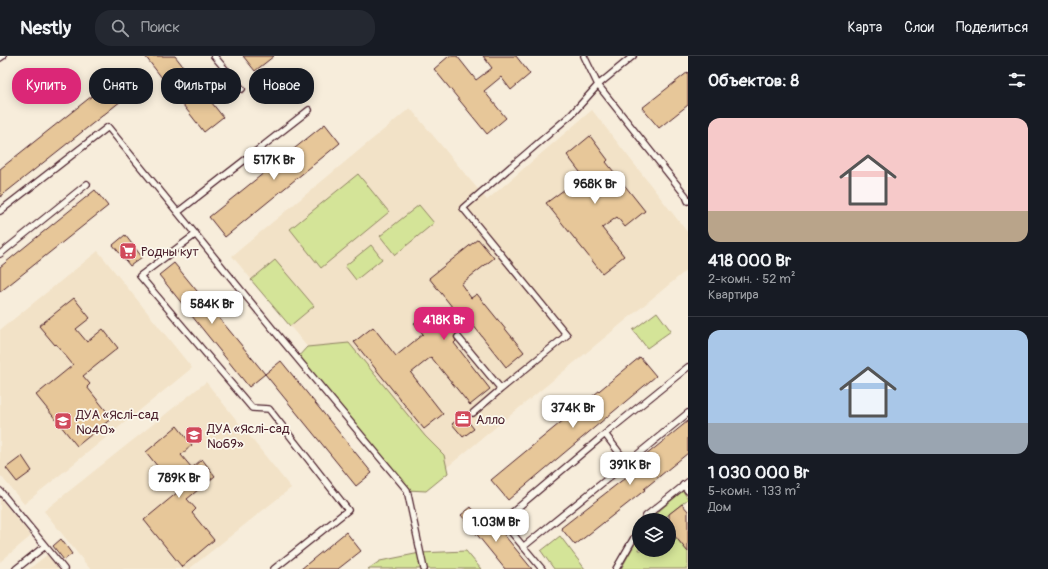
<!DOCTYPE html>
<html lang="ru">
<head>
<meta charset="utf-8">
<style>
	body { margin:0; font-family:Pangolin,sans-serif; background:#242831; color:#f1f3f6; height:100vh; display:flex; flex-direction:column; font-size:15px; white-space:nowrap }
	* { box-sizing:border-box; margin:0 }
	p { font-size:13px; color:#9ea1a6 }
	.icon { flex:none; width:22px; height:22px; fill:none; stroke:currentColor; stroke-width:2; stroke-linecap:round; stroke-linejoin:round }
	.map { position:relative; flex:1; overflow:hidden }
	.panel { display:flex; flex-direction:column; background:#171b24; width:360px }
	.panel>* { flex:none }
	.guide { position:absolute; left:12px; top:12px; width:380px; height:36px; display:flex; gap:8px }
	.tools { position:absolute; left:632px; top:457px; display:grid; gap:8px }
	.tools a { display:grid; place-items:center; width:44px; height:44px; border-radius:50%; background:#171b24; box-shadow:0 2px 10px #0003; font-size:20px }
	.price { position:absolute; translate:-50% -34px; padding:0 9px; border-radius:8px; background:#fff; color:#222; font-size:13px; line-height:26px; filter:drop-shadow(0 1px 2px #0008) }
	.price::after { content:''; position:absolute; left:50%; top:24px; width:12px; height:9px; margin-left:-6px; background:inherit; clip-path:polygon(0 0,100% 0,50% 100%) }
	.price.active { background:#db2777; color:#fff }
	ul { padding:0; list-style:none }
	li { display:grid; align-content:center; gap:8px; height:212px; padding:0 20px }
	li+li { border-top:1px solid #363941 }
	li span { display:grid; place-items:center; height:124px; border-radius:12px; color:#555 }
	li>.icon { margin-inline-start:auto }
	span .icon { width:72px; height:72px; fill:#fffc; stroke-width:1 }
	li b { font-size:17px }
	h2 { display:flex; justify-content:space-between; align-items:center; height:48px; padding:0 20px; font-size:17px }
	.tag { padding:0 14px; border-radius:16px; background:#171b24; box-shadow:0 2px 10px #0003; font-size:14px; line-height:36px }
	.tag.active { background:#db2777; color:#fff }
	header { display:flex; align-items:center; gap:24px; box-sizing:border-box; height:56px; padding:0 20px; background:#171b24; border-bottom:1px solid #363941 }
	header strong { font-size:19px }
	nav { display:flex; gap:22px; margin-inline-start:auto; font-size:14px }
	.search { width:280px; height:36px; background:#242831; display:flex; align-items:center; gap:10px; box-sizing:border-box; padding:0 14px; border-radius:16px; color:#9ea1a6; font-size:15px }
	main { display:flex; flex:1; min-height:0 }
	.map>svg:first-child { display:block }
</style>
</head>
<body>
<header>
<strong>Nestly</strong>
<div class="search"><svg class="icon" aria-label="search" viewBox="0 0 24 24"><circle cx="10" cy="10" r="6"/><path d="M15 15l6 6"/></svg>Поиск</div>
<nav><a>Карта</a><a>Слои</a><a>Поделиться</a></nav>
</header>
<main>
<div class="map">
<svg width="688" height="513" viewBox="0 0 688 513">
	<rect width="100%" height="100%" fill="#f7eddb"/>
	<filter id="ink" filterUnits="userSpaceOnUse"><feTurbulence type="fractalNoise" baseFrequency=".025" numOctaves="2"/><feDisplacementMap in="SourceGraphic" scale="8" xChannelSelector="R" yChannelSelector="G"/><feConvolveMatrix kernelMatrix="1 2 1 2 8 2 1 2 1" color-interpolation-filters="sRGB"/></filter>
	<g filter="url(#ink)">
		<path fill="#f2e2c7" d="M 410,52 L 487,144 L 592,54 L 688,177 L 688,213 L 423,431 L 232,200 Z
			M 98,195 L 192,312 L 24,448 L 0,419 L 0,274 Z
			M 206,326 L 291,432 L 189,513 L 90,513 L 44,455 Z
			M 0,442 L 31,480 L 0,506 Z
			M 47,499 L 59,513 L 29,513 Z"/>
		<path fill="#d4e498" stroke="#8f8262" d="M 358,118 L 389,156 L 321,212 L 290,173 Z
			M 419,149 L 434,167 L 395,199 L 380,180 Z
			M 371,189 L 382,203 L 356,224 L 345,210 Z
			M 275,204 L 314,250 L 290,270 L 251,224 Z
			M 657,256 L 671,275 L 647,292 L 633,274 Z
			M 349,287 L 425,380 L 444,399 L 448,417 L 426,435 L 407,434 L 297,302 L 307,291 Z
			M 683,435 L 688,443 L 662,464 L 648,464 Z
			M 669,473 L 688,496 L 688,513 L 621,513 L 639,480 L 639,494 L 669,494 Z
			M 560,480 L 585,513 L 554,513 L 541,495 Z
			M 466,495 L 481,513 L 368,513 L 380,505 L 420,497 Z"/>
		<path fill="#e7c799" stroke="#4a1f2b" d="M 145,0 L 175,0 L 223,61 L 204,76 Z
			M 243,0 L 274,0 L 255,15 Z
			M 449,0 L 457,0 L 476,24 L 492,12 L 483,0 L 516,0 L 530,18 L 511,34 L 501,21 L 484,35 L 506,62 L 487,78 L 434,13 Z
			M 688,16 L 688,49 L 659,72 L 642,52 Z
			M 107,28 L 121,45 L 0,141 L 0,113 Z
			M 325,68 L 340,87 L 225,181 L 209,161 Z
			M 590,80 L 608,104 L 606,106 L 645,155 L 625,171 L 617,161 L 602,172 L 624,200 L 602,217 L 546,147 L 583,120 L 567,99 Z
			M 95,134 L 108,150 L 0,236 L 0,211 Z
			M 125,179 L 142,201 L 130,210 L 113,189 Z
			M 478,183 L 494,202 L 461,228 L 471,242 L 477,238 L 524,296 L 506,311 L 473,269 L 461,278 L 459,277 L 456,278 L 454,281 L 456,285 L 454,287 L 490,333 L 470,349 L 431,301 L 411,317 L 443,358 L 424,373 L 354,286 L 373,271 L 396,300 L 423,278 L 414,267 L 427,257 L 435,266 L 453,252 L 429,222 Z
			M 174,207 L 265,318 L 249,331 L 159,219 Z
			M 74,242 L 90,262 L 76,273 L 87,286 L 103,273 L 118,292 L 83,320 L 90,328 L 87,331 L 112,362 L 77,390 L 36,339 L 73,309 L 56,288 L 55,289 L 39,270 Z
			M 640,301 L 656,320 L 508,444 L 491,424 Z
			M 281,305 L 372,417 L 356,430 L 265,318 Z
			M 463,359 L 474,373 L 463,381 L 452,368 Z
			M 688,365 L 688,397 L 644,433 L 645,434 L 575,489 L 561,472 L 643,408 L 640,404 Z
			M 177,370 L 192,389 L 181,399 L 192,412 L 202,403 L 215,420 L 187,443 L 196,453 L 192,457 L 214,484 L 182,511 L 144,464 L 178,436 L 146,396 Z
			M 22,400 L 32,415 L 17,426 L 6,412 Z
			M 682,448 L 688,455 L 688,496 L 669,473 L 669,458 Z
			M 471,451 L 495,480 L 501,475 L 532,513 L 505,513 L 461,459 Z
			M 346,476 L 361,495 L 338,513 L 301,513 Z
			M 61,483 L 72,498 L 64,504 L 53,490 Z"/>
		<g fill="none" stroke-linecap="round" stroke-linejoin="round">
			<defs>
				<path id="service" d="M 214,0 L 242,33
					M 633,0 L 598,29 L 686,140 L 688,145
					M 0,2 L 3,0
					M 0,155 L 108,71 L 281,283 L 407,434 L 424,513
					M 178,156 L 309,54
					M 196,178 L 140,220 L 252,352 L 269,353 L 348,454 L 274,513
					M 0,198 L 87,128
					M 458,281 L 501,333 L 567,279 L 463,152 L 572,58 L 598,29 L 584,0
					M 473,357 L 501,333
					M 605,378 L 688,311
					M 627,407 L 688,357
					M 683,429 L 688,435
					M 0,435 L 64,513
					M 644,464 L 646,460 L 688,426
					M 523,491 L 627,407 L 605,378 L 502,465 L 542,513
					M 16,513 L 45,490
					M 616,513 L 639,473"/>
			</defs>
			<use href="#service" stroke="#4a1f2b" stroke-width="8"/>
			<use href="#service" stroke="#fbf7ec" stroke-width="5.5"/>
		</g>
	</g>
	<defs>
		<symbol id="supermarket-square" viewBox="-11 -11 22 22"><rect x="-9" y="-9" width="18" height="18" rx="4" fill="#d1495b" stroke="#fbf7ec"/><path d="M-6-5.5h2.5l.6 2H6L4.5 2H-2.5L-4.4-4H-6ZM-1.5 3.2a1.3 1.3 0 1 0 .1 0ZM3 3.2a1.3 1.3 0 1 0 .1 0Z" fill="#fff"/></symbol>
		<symbol id="office-square" viewBox="-11 -11 22 22"><rect x="-9" y="-9" width="18" height="18" rx="4" fill="#d1495b" stroke="#fbf7ec"/><path d="M-6-3h4V-5.5h4V-3h4V5H-6ZM-1-4.5V-3h2v-1.5ZM-6 0V1H6V0Z" fill="#fff"/></symbol>
		<symbol id="school-square" viewBox="-11 -11 22 22"><rect x="-9" y="-9" width="18" height="18" rx="4" fill="#d1495b" stroke="#fbf7ec"/><path d="M0-5L7-2L0 1L-7-2ZM-4 1L0 2.5L4 1V4Q0 6-4 4Z" fill="#fff"/></symbol>
	</defs>
	<g fill-rule="evenodd">
		<use href="#supermarket-square" x="118" y="185" width="20" height="20"/>
		<use href="#office-square" x="453" y="353" width="20" height="20"/>
		<use href="#school-square" x="53" y="355" width="20" height="20"/>
		<use href="#school-square" x="184" y="369" width="20" height="20"/>
	</g>
	<g text-anchor="middle" stroke-width="3.5" stroke-linejoin="round" paint-order="stroke">
		<g font-size="13" fill="#4a1f2b" stroke="#fbf7ec" text-anchor="start">
			<text x="141" y="200">Родны кут</text>
			<text x="76" y="363">ДУА «Яслі-сад<tspan x="76" dy="15">№40»</tspan></text>
			<text x="476" y="368">Алло</text>
			<text x="207" y="377">ДУА «Яслі-сад<tspan x="207" dy="15">№69»</tspan></text>
		</g>
	</g>
</svg>
<div class="tools">
<a><svg class="icon" aria-label="layers" viewBox="0 0 24 24"><path d="M12 4l9 5-9 5-9-5zM3 14l9 5 9-5"/></svg></a>
</div>
<b class="price" style="left:274px;top:125px">517K Br</b>
<b class="price" style="left:595px;top:149px">968K Br</b>
<b class="price" style="left:212px;top:269px">584K Br</b>
<b class="price active" style="left:444px;top:285px">418K Br</b>
<b class="price" style="left:573px;top:373px">374K Br</b>
<b class="price" style="left:630px;top:430px">391K Br</b>
<b class="price" style="left:179px;top:443px">789K Br</b>
<b class="price" style="left:496px;top:487px">1.03M Br</b>
<div class="guide">
<a class="tag active">Купить</a>
<a class="tag">Снять</a>
<a class="tag">Фильтры</a>
<a class="tag">Новое</a>
</div>
</div>
<section class="panel">
<h2>Объектов: 8<svg class="icon" aria-label="filters" viewBox="0 0 24 24"><path d="M4 7h16M4 17h16"/><circle cx="9" cy="7" r="2"/><circle cx="15" cy="17" r="2"/></svg></h2>
<ul>
<li><span style="background:linear-gradient(#f6c9c9 75%,#b9a48a 0)"><svg class="icon" aria-label="home" viewBox="0 0 24 24"><path d="M3 11l9-7 9 7M6 9v11h12V9"/></svg></span><div><b>418 000 Br</b><p>2-комн. · 52 m²</p><p>Квартира</p></div></li>
<li><span style="background:linear-gradient(#a9c7e8 75%,#9aa5b1 0)"><svg class="icon" aria-label="home" viewBox="0 0 24 24"><path d="M3 11l9-7 9 7M6 9v11h12V9"/></svg></span><div><b>1 030 000 Br</b><p>5-комн. · 133 m²</p><p>Дом</p></div></li>
</ul>
</section>
</main>
</body>
</html>
